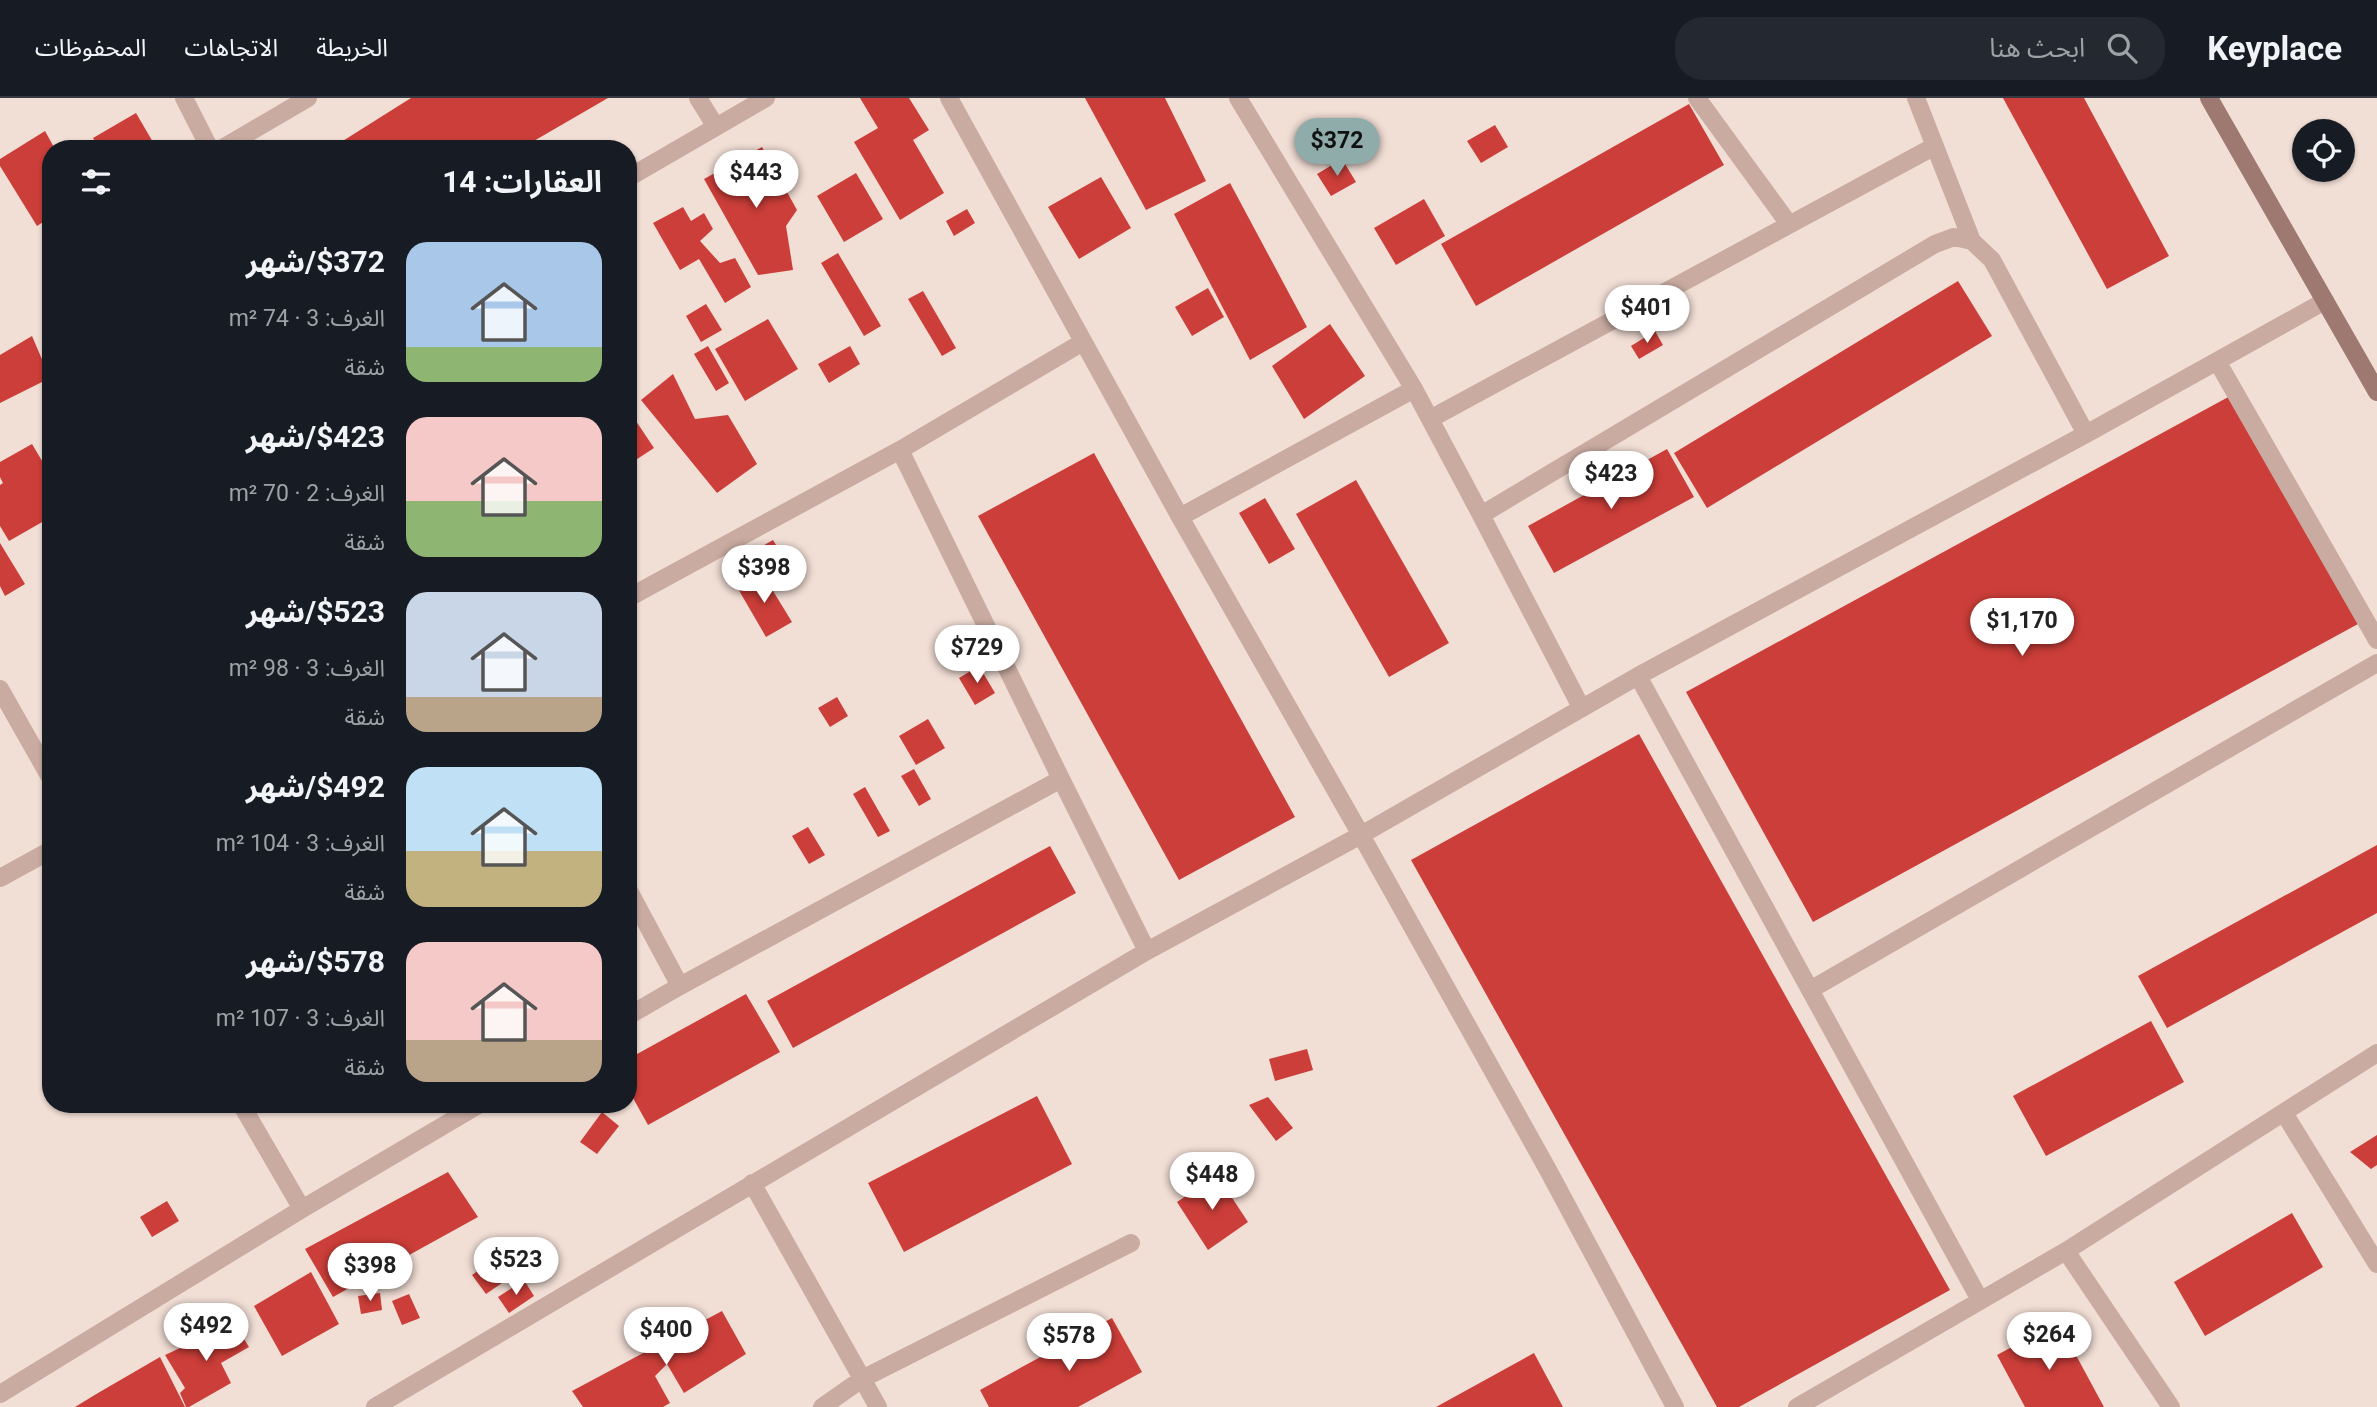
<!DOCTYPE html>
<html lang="ar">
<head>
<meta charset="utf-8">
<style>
	body { margin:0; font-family:Roboto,"Noto Sans Arabic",sans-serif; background:#242831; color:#f1f3f6; direction:rtl; height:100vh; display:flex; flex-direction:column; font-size:26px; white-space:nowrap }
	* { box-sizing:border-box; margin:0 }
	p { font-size:23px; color:#9ea1a6 }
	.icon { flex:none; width:38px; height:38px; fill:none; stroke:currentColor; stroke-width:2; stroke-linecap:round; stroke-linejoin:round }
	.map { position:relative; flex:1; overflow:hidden; direction:ltr }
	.panel { position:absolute; left:42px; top:42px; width:595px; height:973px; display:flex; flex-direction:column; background:#171b24; border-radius:28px; box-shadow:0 2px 5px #0004; direction:rtl }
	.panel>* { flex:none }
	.tools { position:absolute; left:2292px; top:21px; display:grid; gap:14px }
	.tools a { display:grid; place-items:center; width:63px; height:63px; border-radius:50%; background:#171b24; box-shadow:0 2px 5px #0004; font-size:35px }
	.price { position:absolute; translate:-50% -60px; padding:0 16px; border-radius:24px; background:#fff; color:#222; font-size:23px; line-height:46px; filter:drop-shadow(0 2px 4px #0008) }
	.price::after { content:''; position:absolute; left:50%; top:42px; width:21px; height:16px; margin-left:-10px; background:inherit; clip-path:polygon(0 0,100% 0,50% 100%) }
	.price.on { background:#8facaa; color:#111 }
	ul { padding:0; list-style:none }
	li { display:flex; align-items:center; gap:21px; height:175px; padding:0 35px }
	li span { display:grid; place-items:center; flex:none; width:196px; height:140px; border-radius:21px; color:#555 }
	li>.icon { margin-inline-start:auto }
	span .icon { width:84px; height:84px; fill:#fffc; stroke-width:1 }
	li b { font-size:30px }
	h2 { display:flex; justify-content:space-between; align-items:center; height:84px; padding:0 35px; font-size:30px }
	header { display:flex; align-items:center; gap:42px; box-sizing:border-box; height:98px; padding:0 35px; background:#171b24; border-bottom:2px solid #363941 }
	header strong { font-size:33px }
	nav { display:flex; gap:38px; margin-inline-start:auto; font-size:24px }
	.search { width:490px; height:63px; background:#242831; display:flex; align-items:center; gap:18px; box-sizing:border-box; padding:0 24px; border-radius:28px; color:#9ea1a6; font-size:26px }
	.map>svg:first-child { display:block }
</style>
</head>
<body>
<header>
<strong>Keyplace</strong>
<div class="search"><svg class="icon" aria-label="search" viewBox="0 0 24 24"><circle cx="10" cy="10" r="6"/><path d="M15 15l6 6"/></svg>ابحث هنا</div>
<nav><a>الخريطة</a><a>الاتجاهات</a><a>المحفوظات</a></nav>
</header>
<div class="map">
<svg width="2377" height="1309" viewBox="0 0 2377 1309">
	<rect width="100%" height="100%" fill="#f1ded5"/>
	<path fill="#cc3e39" d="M 411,0 L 608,0 L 520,51 L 330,51 Z
		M 860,0 L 909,0 L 929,32 L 913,42 L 944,95 L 900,122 L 854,44 L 878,30 Z
		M 1085,0 L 1165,0 L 1206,83 L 1146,112 Z
		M 2003,0 L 2084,0 L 2169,158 L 2107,191 Z
		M 1689,6 L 1724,67 L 1476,208 L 1441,146 Z
		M 136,15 L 157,51 L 99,51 L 93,40 Z
		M 1495,27 L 1508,49 L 1481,65 L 1467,43 Z
		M 45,33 L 55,51 L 51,51 L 51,119 L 37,128 L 0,68 L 0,61 Z
		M 762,49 L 797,112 L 786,128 L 793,172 L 758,177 L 704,81 Z
		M 1342,61 L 1356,84 L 1331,98 L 1317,76 Z
		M 856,75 L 883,121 L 844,144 L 817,98 Z
		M 1101,79 L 1131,130 L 1079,161 L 1048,109 Z
		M 1230,85 L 1307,229 L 1250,262 L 1174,116 Z
		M 1424,101 L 1445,138 L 1396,167 L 1374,130 Z
		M 683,109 L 691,123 L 704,115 L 713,131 L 700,143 L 720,165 L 735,160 L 751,189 L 725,205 L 699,161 L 680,172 L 653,125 Z
		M 967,111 L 975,125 L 954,138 L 946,123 Z
		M 838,155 L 881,228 L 864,238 L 821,165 Z
		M 1958,183 L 1992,238 L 1707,410 L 1674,355 Z
		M 1208,190 L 1224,219 L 1192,238 L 1175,209 Z
		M 923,193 L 956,250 L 942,258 L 908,201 Z
		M 706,206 L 722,232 L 701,244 L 686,218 Z
		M 768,221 L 798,271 L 745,303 L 715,251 Z
		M 1330,226 L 1365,278 L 1304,321 L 1272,268 Z
		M 1655,233 L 1663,247 L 1639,261 L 1631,248 Z
		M 32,238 L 50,280 L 0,305 L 0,257 Z
		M 708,248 L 729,285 L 716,293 L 694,256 Z
		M 850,248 L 860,266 L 829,285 L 818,266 Z
		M 673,276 L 695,321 L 728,317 L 757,366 L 717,395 L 641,302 Z
		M 2232,297 L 2358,526 L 1813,824 L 1686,594 Z
		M 628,311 L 654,350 L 628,367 Z
		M 32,346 L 51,378 L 51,419 L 9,443 L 0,428 L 0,387 L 3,385 L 0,379 L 0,364 Z
		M 1667,351 L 1694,399 L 1554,475 L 1528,428 Z
		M 1094,355 L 1295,719 L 1179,782 L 978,418 Z
		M 1356,382 L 1449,545 L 1389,579 L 1296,416 Z
		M 1265,400 L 1295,451 L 1269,466 L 1239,415 Z
		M 773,442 L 787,465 L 771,474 L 757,451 Z
		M 0,445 L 25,486 L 5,498 L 0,488 Z
		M 762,475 L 792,524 L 766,539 L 737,489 Z
		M 979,568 L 995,595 L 975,607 L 959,580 Z
		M 837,599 L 848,618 L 830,629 L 818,610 Z
		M 928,621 L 945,650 L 916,667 L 899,638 Z
		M 1639,636 L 1950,1192 L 1739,1309 L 1717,1309 L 1411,762 Z
		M 914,671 L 931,701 L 919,708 L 901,678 Z
		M 865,689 L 890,733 L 878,739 L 853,696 Z
		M 808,729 L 825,757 L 809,766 L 792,738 Z
		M 2377,747 L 2377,815 L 2167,930 L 2138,878 Z
		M 1050,748 L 1076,795 L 793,950 L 767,903 Z
		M 746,896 L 780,954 L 648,1027 L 628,991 L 628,961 Z
		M 2151,923 L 2184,984 L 2046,1058 L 2013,998 Z
		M 1307,951 L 1313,972 L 1275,983 L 1269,961 Z
		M 1037,998 L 1072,1066 L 904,1154 L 868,1085 Z
		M 1268,999 L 1293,1030 L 1276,1043 L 1249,1007 Z
		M 602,1014 L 619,1028 L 597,1056 L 580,1044 Z
		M 2377,1037 L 2377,1067 L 2371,1071 L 2350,1054 Z
		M 448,1074 L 478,1119 L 333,1199 L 305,1151 Z
		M 1217,1077 L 1248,1124 L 1208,1152 L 1177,1104 Z
		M 167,1103 L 179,1123 L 152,1139 L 140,1119 Z
		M 2292,1115 L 2323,1169 L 2205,1238 L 2174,1184 Z
		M 504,1154 L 518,1174 L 486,1196 L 472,1177 Z
		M 311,1174 L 339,1226 L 282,1258 L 254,1208 Z
		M 524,1182 L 534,1198 L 509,1215 L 498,1199 Z
		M 380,1195 L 382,1212 L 361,1216 L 358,1198 Z
		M 409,1196 L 420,1220 L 402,1227 L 392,1203 Z
		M 722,1213 L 746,1256 L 684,1295 L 667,1266 L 655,1278 L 670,1305 L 663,1309 L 583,1309 L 572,1293 Z
		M 1112,1220 L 1142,1274 L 1078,1309 L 989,1309 L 980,1292 Z
		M 2058,1224 L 2104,1309 L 2025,1309 L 1997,1257 Z
		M 234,1225 L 249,1249 L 221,1265 L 231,1285 L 189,1309 L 186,1309 L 180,1295 L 185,1290 L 165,1257 Z
		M 1534,1255 L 1563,1309 L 1436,1309 Z
		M 160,1259 L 185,1309 L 75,1309 L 98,1295 Z"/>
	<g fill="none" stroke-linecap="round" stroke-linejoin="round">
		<path stroke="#c9aba1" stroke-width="18" d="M 184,0 L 210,51
			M 698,0 L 716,29
			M 949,0 L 1180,419 L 1361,737 L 1548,1072 L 1675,1309
			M 1697,0 L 1789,126
			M 1916,0 L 1972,143 L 1992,162 L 2086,336
			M 221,51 L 308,0
			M 628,80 L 766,0
			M 2217,263 L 2377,542
			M 1414,291 L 1481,417 L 1935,146 L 1954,139 L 1972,143
			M 1430,321 L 1935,48
			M 900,352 L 1061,681 L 1147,853
			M 1481,417 L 1581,609
			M 1180,419 L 1414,291 L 1238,0
			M 628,500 L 900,352 L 1083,244
			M 1638,578 L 1980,1202
			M 0,591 L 51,681
			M 0,780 L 51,752
			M 628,791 L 680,888
			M 1810,892 L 2377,565
			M 628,918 L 680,888 L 1061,681
			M 241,1006 L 302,1111
			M 2284,1015 L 2377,1166
			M 752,1085 L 878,1309
			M 2066,1153 L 2377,955
			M 0,1296 L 302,1111 L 480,1006
			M 375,1309 L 1147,853 L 1361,737 L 1638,578 L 2086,336 L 2325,203
			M 822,1309 L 862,1281 L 1131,1145
			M 1797,1309 L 2066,1153 L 2171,1309"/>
		<path stroke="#9d7972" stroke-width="18" d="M 2209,0 L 2377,294"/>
	</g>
</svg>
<div class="tools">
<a><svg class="icon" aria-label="locate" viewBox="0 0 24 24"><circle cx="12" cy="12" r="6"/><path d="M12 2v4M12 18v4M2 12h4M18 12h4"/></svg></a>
</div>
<b class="price on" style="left:1337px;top:80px">$372</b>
<b class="price" style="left:756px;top:112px">$443</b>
<b class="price" style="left:1647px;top:247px">$401</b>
<b class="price" style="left:1611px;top:413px">$423</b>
<b class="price" style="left:764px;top:507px">$398</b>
<b class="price" style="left:2022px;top:560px">$1,170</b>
<b class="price" style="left:977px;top:587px">$729</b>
<b class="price" style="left:1212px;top:1114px">$448</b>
<b class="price" style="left:516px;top:1199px">$523</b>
<b class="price" style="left:370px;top:1205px">$398</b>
<b class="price" style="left:206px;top:1265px">$492</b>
<b class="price" style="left:666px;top:1269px">$400</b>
<b class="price" style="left:2049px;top:1274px">$264</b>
<b class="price" style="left:1069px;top:1275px">$578</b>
<section class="panel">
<h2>العقارات: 14<svg class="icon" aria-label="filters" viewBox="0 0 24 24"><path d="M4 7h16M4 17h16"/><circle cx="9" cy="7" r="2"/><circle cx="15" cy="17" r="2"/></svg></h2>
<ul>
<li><span style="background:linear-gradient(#a9c7e8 75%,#8fb573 0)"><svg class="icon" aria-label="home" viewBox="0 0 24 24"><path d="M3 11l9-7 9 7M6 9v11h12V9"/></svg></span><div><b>$372/شهر</b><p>الغرف: 3 · 74 m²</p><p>شقة</p></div></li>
<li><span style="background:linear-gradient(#f6c9c9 60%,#8fb573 0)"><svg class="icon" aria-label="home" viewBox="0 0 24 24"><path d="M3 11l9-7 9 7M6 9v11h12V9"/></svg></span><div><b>$423/شهر</b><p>الغرف: 2 · 70 m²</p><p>شقة</p></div></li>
<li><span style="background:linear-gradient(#c9d6e8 75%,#b9a48a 0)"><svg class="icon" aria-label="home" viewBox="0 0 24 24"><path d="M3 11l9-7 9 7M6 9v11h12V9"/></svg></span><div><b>$523/شهر</b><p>الغرف: 3 · 98 m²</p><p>شقة</p></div></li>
<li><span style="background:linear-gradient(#bfe0f5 60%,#c2b280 0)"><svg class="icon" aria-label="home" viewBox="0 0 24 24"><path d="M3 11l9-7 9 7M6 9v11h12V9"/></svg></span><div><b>$492/شهر</b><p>الغرف: 3 · 104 m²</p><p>شقة</p></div></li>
<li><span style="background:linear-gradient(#f6c9c9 70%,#b9a48a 0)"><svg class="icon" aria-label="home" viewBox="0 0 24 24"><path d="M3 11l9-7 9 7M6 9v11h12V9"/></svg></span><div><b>$578/شهر</b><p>الغرف: 3 · 107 m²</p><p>شقة</p></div></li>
</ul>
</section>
</div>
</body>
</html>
